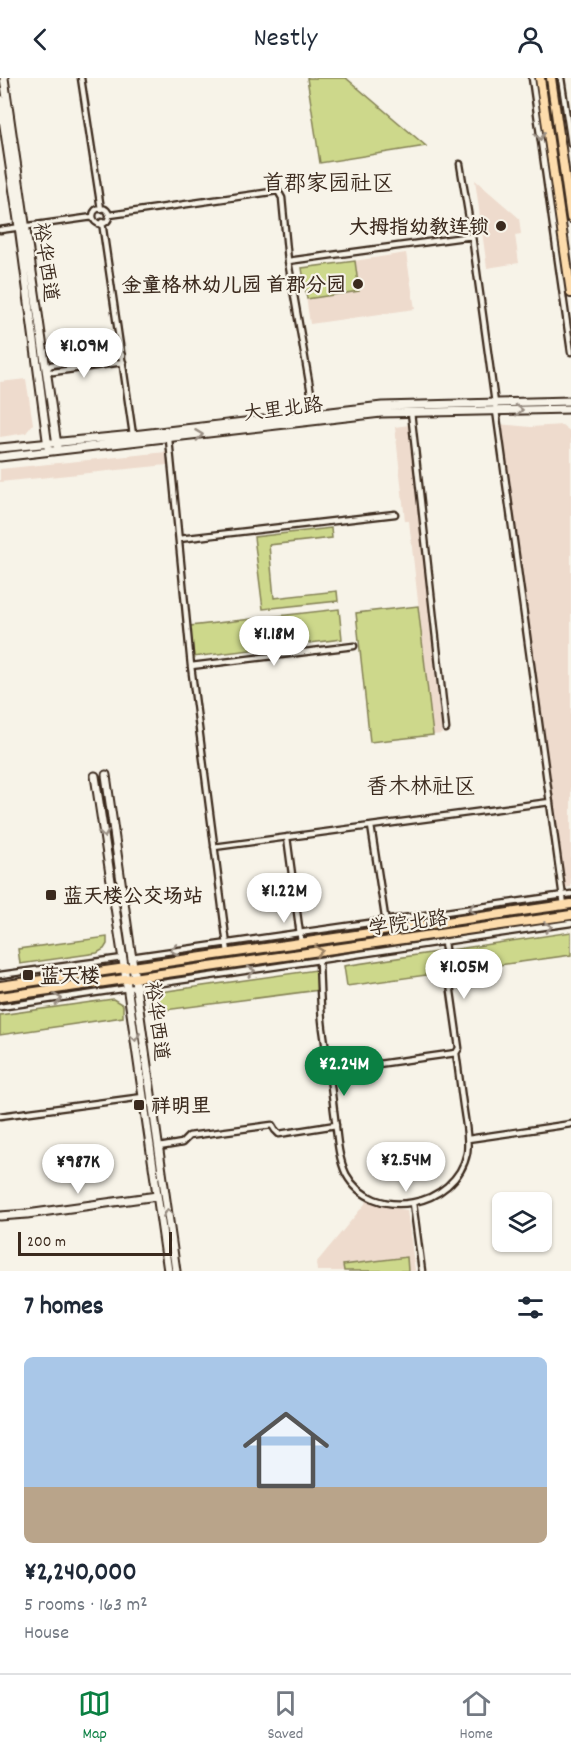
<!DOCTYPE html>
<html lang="en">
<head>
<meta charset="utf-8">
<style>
	body { margin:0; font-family:Dekko,"LXGW WenKai TC",sans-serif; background:#f6f6f7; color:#1f2937; height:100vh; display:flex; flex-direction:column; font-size:22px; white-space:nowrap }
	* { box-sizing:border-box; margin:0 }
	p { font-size:20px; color:#747a83 }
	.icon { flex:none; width:33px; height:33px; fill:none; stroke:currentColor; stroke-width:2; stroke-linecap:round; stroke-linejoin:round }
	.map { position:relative; height:1193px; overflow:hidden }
	.details { display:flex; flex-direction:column; background:#fff; flex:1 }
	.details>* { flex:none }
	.tools { position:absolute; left:492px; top:1114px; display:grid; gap:12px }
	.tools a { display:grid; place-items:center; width:60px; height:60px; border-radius:9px; background:#fff; box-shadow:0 2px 4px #0004; font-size:30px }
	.scale { position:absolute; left:18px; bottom:15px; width:154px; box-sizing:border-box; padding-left:6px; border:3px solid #3b2a1e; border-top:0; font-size:16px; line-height:21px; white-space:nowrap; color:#3b2a1e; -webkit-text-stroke:4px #f7f3e8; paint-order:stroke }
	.price { position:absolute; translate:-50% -51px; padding:0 14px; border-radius:21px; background:#fff; color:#222; font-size:20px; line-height:39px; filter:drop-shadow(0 2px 3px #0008) }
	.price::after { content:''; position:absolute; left:50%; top:36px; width:18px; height:14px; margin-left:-9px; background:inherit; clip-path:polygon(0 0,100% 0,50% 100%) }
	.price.selected { background:#0b8043; color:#fff }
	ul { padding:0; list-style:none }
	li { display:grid; align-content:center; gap:12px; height:318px; padding:0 24px }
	li span { display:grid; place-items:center; height:186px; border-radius:9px; color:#555 }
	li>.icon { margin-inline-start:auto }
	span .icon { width:108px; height:108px; fill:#fffc; stroke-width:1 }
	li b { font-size:26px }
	h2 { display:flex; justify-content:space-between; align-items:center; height:72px; padding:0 24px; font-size:26px }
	header { display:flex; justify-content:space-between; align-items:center; height:78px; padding:0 24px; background:#fff; font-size:27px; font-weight:600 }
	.menu { display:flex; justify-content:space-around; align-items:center; height:84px; border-top:2px solid #e0e1e3; background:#fff; font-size:16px; color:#747a83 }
	.menu a { display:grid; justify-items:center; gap:3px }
	.menu .selected { color:#0b8043 }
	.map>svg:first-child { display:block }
</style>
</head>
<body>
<header><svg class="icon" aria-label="back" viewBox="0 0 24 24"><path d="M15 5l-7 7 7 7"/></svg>Nestly<svg class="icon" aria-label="person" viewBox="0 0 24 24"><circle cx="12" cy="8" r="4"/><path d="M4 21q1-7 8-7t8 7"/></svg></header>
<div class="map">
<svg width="571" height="1193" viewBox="0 0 571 1193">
	<rect width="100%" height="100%" fill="#f7f3e8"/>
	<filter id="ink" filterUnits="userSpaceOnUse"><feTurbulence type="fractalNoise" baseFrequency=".0167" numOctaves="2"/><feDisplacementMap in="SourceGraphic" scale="12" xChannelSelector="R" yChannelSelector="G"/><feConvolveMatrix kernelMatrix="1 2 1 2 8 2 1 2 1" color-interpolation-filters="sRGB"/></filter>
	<g filter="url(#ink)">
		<path fill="#eedbcd" d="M 475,102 L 519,140 L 521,156 L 515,157 L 519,185 L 487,190 Z
			M 406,175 L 415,231 L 310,246 L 302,191 Z
			M 26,301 L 33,346 L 26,355 L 0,359 L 0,304 Z
			M 497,346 L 531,349 L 562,347 L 571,354 L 571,809 L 564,810 Z
			M 409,347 L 442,656 L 433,657 L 409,443 L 405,443 L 395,349 Z
			M 166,374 L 167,387 L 0,404 L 0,391 Z
			M 369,1121 L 383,1128 L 407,1132 L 415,1193 L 317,1193 L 316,1185 Z"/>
		<path fill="#cdd88b" stroke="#848154" stroke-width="1.5" d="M 307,0 L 346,0 L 426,68 L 320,85 Z
			M 355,183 L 359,213 L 307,221 L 302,190 Z
			M 331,450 L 332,460 L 269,467 L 274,520 L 337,513 L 338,523 L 263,531 L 254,459 Z
			M 418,528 L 433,657 L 370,664 L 356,535 Z
			M 339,531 L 342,561 L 193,579 L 190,548 Z
			M 571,854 L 571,877 L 347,908 L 344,888 Z
			M 107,859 L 107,866 L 104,871 L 97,875 L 20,886 L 18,871 Z
			M 316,892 L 319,912 L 150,934 L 150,919 L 153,915 Z
			M 113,921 L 123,927 L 123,939 L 0,957 L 0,937 Z
			M 407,1179 L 408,1193 L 344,1193 L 343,1187 Z"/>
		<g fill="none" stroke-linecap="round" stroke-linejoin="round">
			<defs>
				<path id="street" d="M 81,0 L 101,131
					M 532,0 L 571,274
					M 561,0 L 571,66
					M 460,86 L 472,158 L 564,827
					M93 138a8 8 0 1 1 16 0a8 8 0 1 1-16 0Z
					M 110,137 L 278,113 L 282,120 L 288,183 L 315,338
					M 102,144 L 133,357
					M 0,152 L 93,139
					M 288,183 L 472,158
					M 46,292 L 51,287 L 122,277
					M 46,293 L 53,294 L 123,284
					M 411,334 L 446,651
					M 169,361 L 191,588 L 228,875
					M 179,461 L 395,436
					M 191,588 L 354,568
					M 371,748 L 387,852
					M 287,759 L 301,864
					M 214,769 L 550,724
					M 444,864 L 459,970 L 456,975
					M 131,879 L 571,816
					M 319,883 C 320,905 320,929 323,951 C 327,978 331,1006 334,1033 C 337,1053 337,1077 346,1096 C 373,1146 456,1129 467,1075 C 469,1062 466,1048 464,1034 C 461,1015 459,995 456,975 L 329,993
					M 0,897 L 123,880
					M 0,929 L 571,845
					M 0,1038 L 143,1019
					M 468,1061 L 571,1046
					M 159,1069 L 182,1065 L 189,1058 L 272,1047 L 275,1052 L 279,1056 L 336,1047
					M 413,1125 L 422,1193"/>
				<path id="secondary" d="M 4,0 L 57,367
					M 0,21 L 19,149 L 48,369
					M 0,370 L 133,357 L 382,328 L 571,323
					M 0,379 L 381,335 L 571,331
					M 106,697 L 176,1193
					M 95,698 L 129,921 L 168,1193
					M 0,1138 L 27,1136 L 157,1118"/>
				<path id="primary" d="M 540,0 L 571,215
					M 551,0 L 571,140
					M 0,908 L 571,826
					M 0,919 L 571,837"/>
			</defs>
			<use href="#street" stroke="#3b2a1e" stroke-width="9"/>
			<use href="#secondary" stroke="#3b2a1e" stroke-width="11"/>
			<use href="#primary" stroke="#3b2a1e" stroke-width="12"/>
			<use href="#street" stroke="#f7f3e8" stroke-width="4.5"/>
			<use href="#secondary" stroke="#f7f3e8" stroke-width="7"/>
			<use href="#primary" stroke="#fddcac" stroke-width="8"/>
		</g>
		<defs><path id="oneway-chevron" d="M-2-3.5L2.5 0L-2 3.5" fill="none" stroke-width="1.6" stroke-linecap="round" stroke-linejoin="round" transform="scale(1.5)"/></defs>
		<g stroke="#998e83">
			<use href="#oneway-chevron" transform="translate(540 58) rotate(82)"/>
			<use href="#oneway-chevron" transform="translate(519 332) rotate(-2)"/>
			<use href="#oneway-chevron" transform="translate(199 357) rotate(-7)"/>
			<use href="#oneway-chevron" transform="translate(104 756) rotate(81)"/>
			<use href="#oneway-chevron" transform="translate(472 831) rotate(172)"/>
			<use href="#oneway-chevron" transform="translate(548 849) rotate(-8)"/>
			<use href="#oneway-chevron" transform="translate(174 872) rotate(172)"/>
			<use href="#oneway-chevron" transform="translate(251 893) rotate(-8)"/>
			<use href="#oneway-chevron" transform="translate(58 921) rotate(-8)"/>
			<use href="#oneway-chevron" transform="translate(135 959) rotate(82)"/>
			<use href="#oneway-chevron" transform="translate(168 1135) rotate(-98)"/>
		</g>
		<use stroke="#9c8365" href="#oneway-chevron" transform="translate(319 873) rotate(-8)"/>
	</g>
	<g fill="#3b2a1e" stroke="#f7f3e8" stroke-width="2">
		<circle cx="501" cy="148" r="6"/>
		<circle cx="358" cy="206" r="6"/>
		<rect x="45" y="811" width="12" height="12" rx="3"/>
		<rect x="22" y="891" width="12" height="12" rx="3"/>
		<rect x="133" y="1021" width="12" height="12" rx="3"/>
	</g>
	<g text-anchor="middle" stroke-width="4.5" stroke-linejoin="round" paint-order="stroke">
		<g font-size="20" font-weight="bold" fill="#3b2a1e" stroke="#f7f3e8" text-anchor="start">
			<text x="489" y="155" text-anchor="end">大拇指幼教连锁</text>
			<text x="346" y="213" text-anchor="end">金童格林幼儿园 首郡分园</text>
			<text x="63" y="824">蓝天楼公交场站</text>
			<text x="40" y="904">蓝天楼</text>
			<text x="151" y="1034">祥明里</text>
		</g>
		<g font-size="20" fill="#3b2a1e" stroke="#f7f3e8">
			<text transform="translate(47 184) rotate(82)" y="7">裕华西道</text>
			<text transform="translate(283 330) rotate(-7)" y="7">大里北路</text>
			<text transform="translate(408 844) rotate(-8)" y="7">学院北路</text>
			<text transform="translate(158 943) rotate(83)" y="7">裕华西道</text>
		</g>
		<g font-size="22" fill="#3b2a1e" stroke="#f7f3e8">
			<text x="328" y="112">首郡家园社区</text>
			<text x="421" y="715">香木林社区</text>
		</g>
	</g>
</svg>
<div class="tools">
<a><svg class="icon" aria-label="layers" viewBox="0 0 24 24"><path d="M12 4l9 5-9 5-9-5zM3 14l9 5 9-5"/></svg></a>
</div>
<div class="scale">200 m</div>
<b class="price" style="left:84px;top:301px">¥1.09M</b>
<b class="price" style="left:274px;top:589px">¥1.18M</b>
<b class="price" style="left:284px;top:846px">¥1.22M</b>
<b class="price" style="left:464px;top:922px">¥1.05M</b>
<b class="price selected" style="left:344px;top:1019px">¥2.24M</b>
<b class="price" style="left:406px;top:1115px">¥2.54M</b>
<b class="price" style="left:78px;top:1117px">¥987K</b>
</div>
<section class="details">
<h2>7 homes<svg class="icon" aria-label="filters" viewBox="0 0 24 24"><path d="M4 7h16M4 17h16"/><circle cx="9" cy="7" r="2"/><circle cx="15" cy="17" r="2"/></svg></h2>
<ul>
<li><span style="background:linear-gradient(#a9c7e8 70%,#b9a48a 0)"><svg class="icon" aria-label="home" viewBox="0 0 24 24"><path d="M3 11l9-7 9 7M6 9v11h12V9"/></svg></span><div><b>¥2,240,000</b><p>5 rooms · 163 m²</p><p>House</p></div></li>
</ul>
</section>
<nav class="menu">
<a class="selected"><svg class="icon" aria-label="map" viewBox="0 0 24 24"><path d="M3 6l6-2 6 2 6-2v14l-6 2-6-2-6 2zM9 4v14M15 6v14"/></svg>Map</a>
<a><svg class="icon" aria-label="saved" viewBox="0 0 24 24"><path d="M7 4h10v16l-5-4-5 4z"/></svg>Saved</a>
<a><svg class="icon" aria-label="home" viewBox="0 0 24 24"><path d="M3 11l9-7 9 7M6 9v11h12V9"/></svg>Home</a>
</nav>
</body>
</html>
